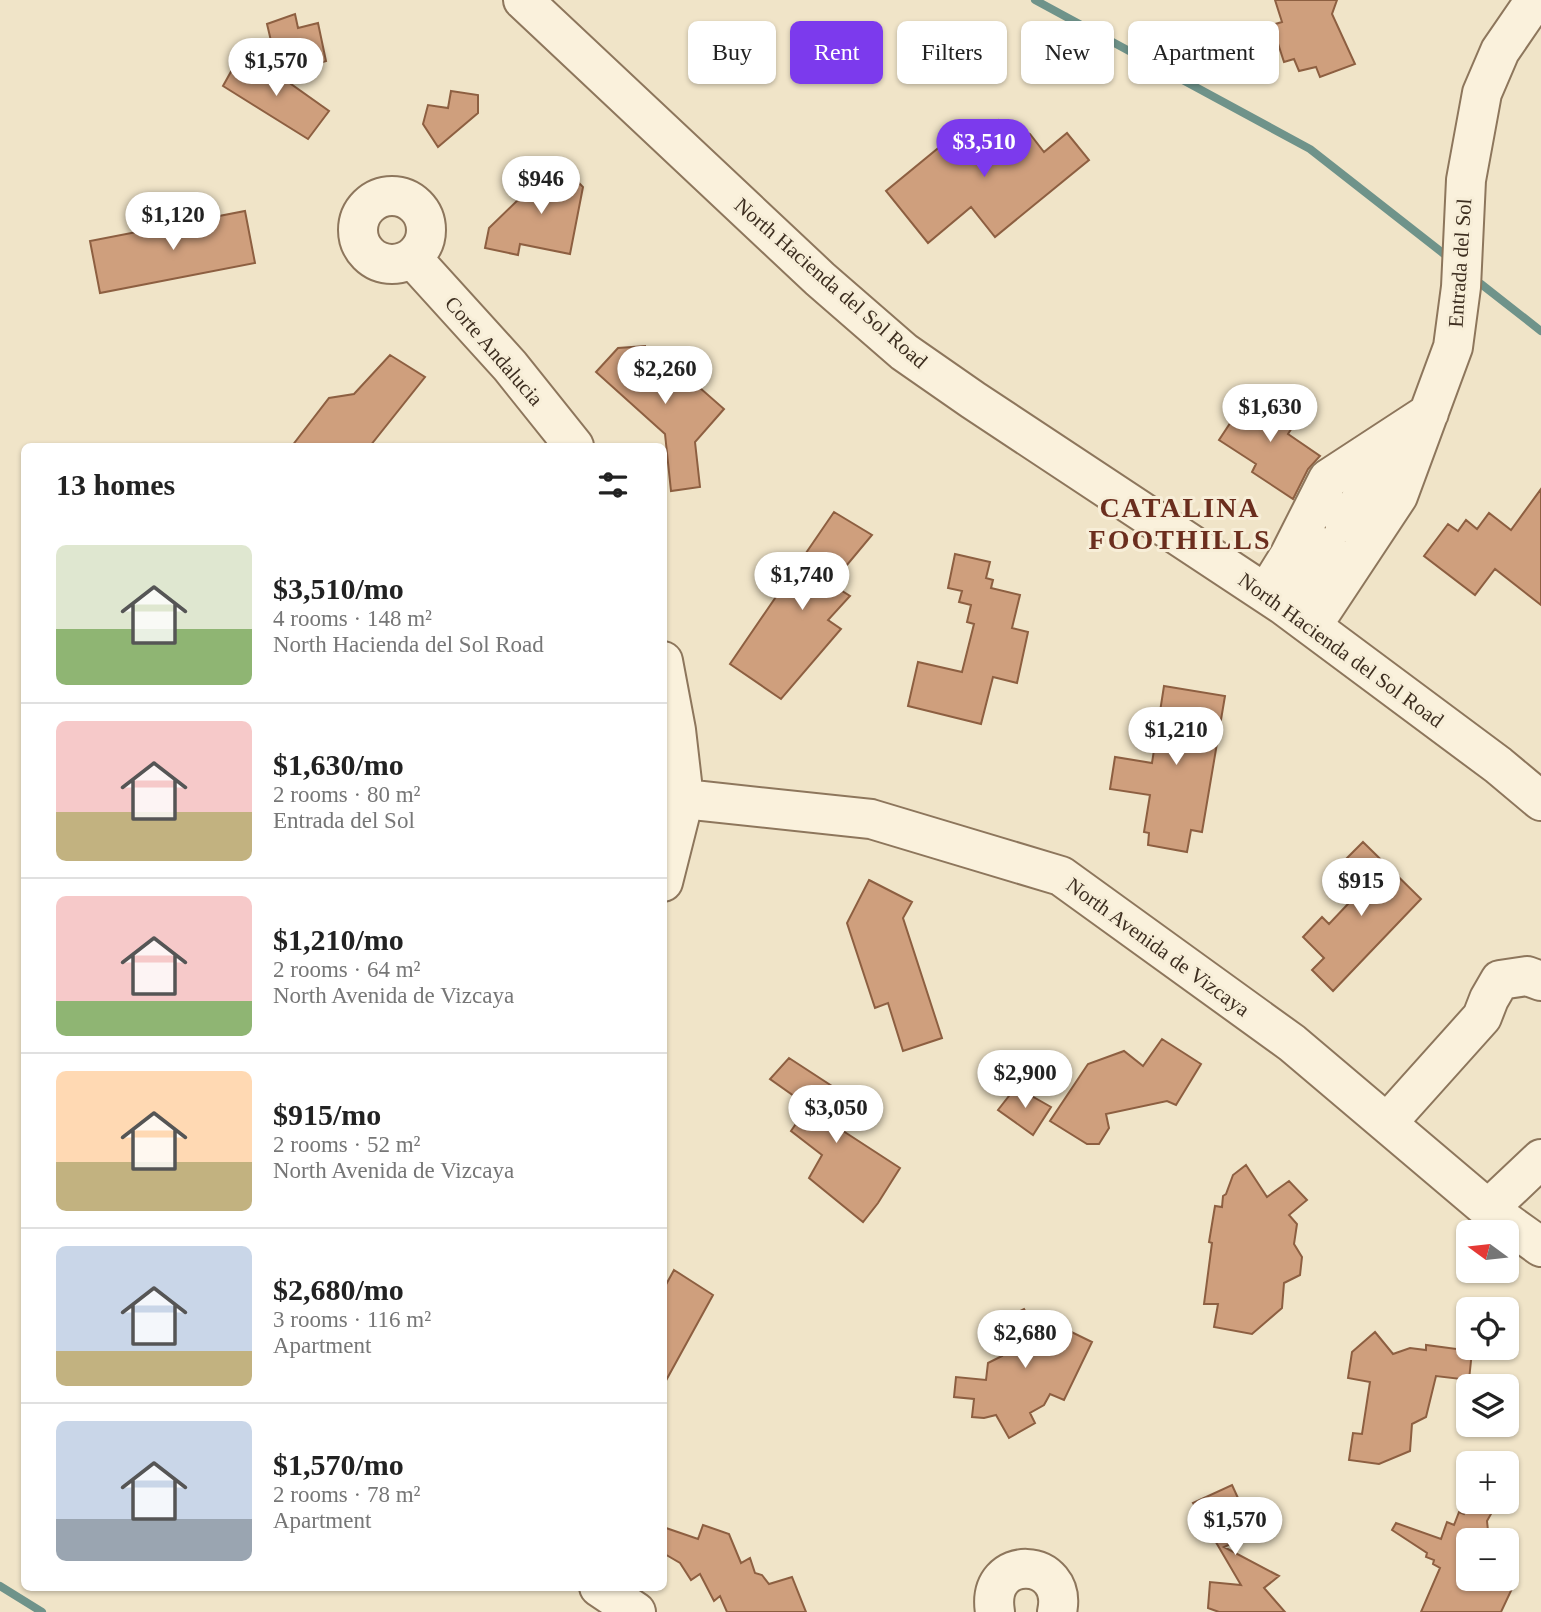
<!DOCTYPE html>
<html lang="en">
<head>
<meta charset="utf-8">
<style>
	body { margin:0; font-family:"Times New Roman",serif; background:#f6f6f6; color:#222; height:100vh; display:flex; flex-direction:column; font-size:26px; white-space:nowrap }
	* { box-sizing:border-box; margin:0 }
	p { font-size:23px; color:#767676 }
	.icon { flex:none; width:38px; height:38px; fill:none; stroke:currentColor; stroke-width:2; stroke-linecap:round; stroke-linejoin:round }
	.map { position:relative; flex:1; overflow:hidden }
	.sheet { position:absolute; left:21px; top:443px; width:646px; height:1148px; display:flex; flex-direction:column; background:#fff; border-radius:10px; box-shadow:0 2px 5px #0004 }
	.sheet>* { flex:none }
	.banner { position:absolute; left:688px; top:21px; width:665px; height:63px; display:flex; gap:14px }
	.needle { width:46px; rotate:285deg }
	.buttons { position:absolute; left:1456px; top:1220px; display:grid; gap:14px }
	.buttons a { display:grid; place-items:center; width:63px; height:63px; border-radius:10px; background:#fff; box-shadow:0 2px 5px #0004; font-size:35px }
	.price { position:absolute; translate:-50% -60px; padding:0 16px; border-radius:24px; background:#fff; color:#222; font-size:23px; line-height:46px; filter:drop-shadow(0 2px 4px #0008) }
	.price::after { content:''; position:absolute; left:50%; top:42px; width:21px; height:16px; margin-left:-10px; background:inherit; clip-path:polygon(0 0,100% 0,50% 100%) }
	.price.selected { background:#7c3aed; color:#fff }
	ul { padding:0; list-style:none }
	li { display:flex; align-items:center; gap:21px; height:175px; padding:0 35px }
	li+li { border-top:2px solid #e0e0e0 }
	li span { display:grid; place-items:center; flex:none; width:196px; height:140px; border-radius:10px; color:#555 }
	li>.icon { margin-inline-start:auto }
	span .icon { width:84px; height:84px; fill:#fffc; stroke-width:1 }
	li b { font-size:30px }
	h2 { display:flex; justify-content:space-between; align-items:center; height:84px; padding:0 35px; font-size:30px }
	.pill { padding:0 24px; border-radius:10px; background:#fff; box-shadow:0 2px 5px #0004; font-size:24px; line-height:63px }
	.pill.selected { background:#7c3aed; color:#fff }
	.map>svg:first-child { display:block }
</style>
</head>
<body>
<div class="map">
<svg width="1541" height="1612" viewBox="0 0 1541 1612">
	<rect width="100%" height="100%" fill="#f0e4c8"/>
	<g fill="none" stroke-linecap="round" stroke-linejoin="round">
		<path stroke="#6f938a" stroke-width="8" d="M 1035,0 L 1310,149 L 1444,254
			M 1481,284 L 1541,331
			M 0,1586 L 42,1612"/>
	</g>
	<path fill="#cf9f7d" stroke="#8d5f41" stroke-width="2" d="M 1275,0 L 1337,0 L 1332,14 L 1355,64 L 1320,77 L 1316,67 L 1299,71 L 1294,59 L 1284,62 L 1272,25 L 1282,22 Z
		M 295,14 L 298,28 L 318,23 L 326,61 L 279,75 L 267,24 Z
		M 238,59 L 281,77 L 329,111 L 308,139 L 223,86 Z
		M 451,91 L 478,95 L 478,113 L 438,147 L 423,124 L 428,105 L 448,108 Z
		M 999,120 L 1030,134 L 1044,152 L 1067,133 L 1089,160 L 995,237 L 971,207 L 928,243 L 886,191 L 959,131 L 969,145 Z
		M 558,161 L 583,187 L 570,254 L 520,244 L 518,255 L 485,248 L 489,228 Z
		M 245,211 L 255,263 L 100,293 L 90,241 Z
		M 645,346 L 645,353 L 659,352 L 724,409 L 695,442 L 700,487 L 671,491 L 665,434 L 596,372 L 618,348 Z
		M 390,355 L 425,377 L 370,446 L 292,446 L 329,398 L 354,394 Z
		M 1252,390 L 1297,420 L 1288,434 L 1320,456 L 1308,469 L 1293,499 L 1252,472 L 1256,464 L 1219,440 Z
		M 1541,489 L 1541,605 L 1495,569 L 1475,595 L 1424,556 L 1448,524 L 1458,531 L 1466,520 L 1477,529 L 1489,513 L 1511,530 Z
		M 834,512 L 872,535 L 831,584 L 850,596 L 828,620 L 841,629 L 781,699 L 730,664 Z
		M 955,554 L 990,562 L 986,578 L 993,580 L 991,588 L 1020,595 L 1012,628 L 1028,632 L 1017,683 L 993,677 L 981,724 L 908,706 L 918,662 L 962,672 L 974,624 L 967,622 L 971,605 L 959,602 L 962,591 L 948,588 Z
		M 1164,686 L 1225,696 L 1202,832 L 1191,830 L 1187,852 L 1148,845 L 1149,833 L 1144,832 L 1150,795 L 1110,789 L 1115,757 L 1152,763 Z
		M 1363,842 L 1421,899 L 1333,991 L 1312,970 L 1324,958 L 1303,937 L 1322,917 L 1329,924 L 1366,885 L 1343,862 Z
		M 869,880 L 912,902 L 903,918 L 942,1038 L 903,1051 L 888,1003 L 875,1008 L 847,923 Z
		M 1162,1039 L 1201,1064 L 1176,1105 L 1167,1101 L 1106,1114 L 1109,1128 L 1099,1144 L 1087,1144 L 1050,1121 L 1088,1064 L 1124,1051 L 1143,1066 Z
		M 789,1058 L 838,1090 L 826,1106 L 844,1116 L 837,1127 L 900,1168 L 878,1203 L 863,1222 L 809,1178 L 822,1155 L 791,1131 L 808,1106 L 770,1079 Z
		M 1016,1087 L 1051,1107 L 1033,1135 L 998,1110 Z
		M 1246,1165 L 1267,1197 L 1289,1181 L 1307,1200 L 1289,1215 L 1297,1224 L 1294,1244 L 1302,1257 L 1300,1275 L 1284,1283 L 1282,1308 L 1252,1334 L 1214,1327 L 1218,1304 L 1204,1304 L 1212,1243 L 1209,1242 L 1215,1206 L 1222,1207 L 1223,1196 L 1226,1194 L 1233,1175 Z
		M 674,1270 L 713,1295 L 663,1386 L 663,1290 Z
		M 1024,1309 L 1031,1322 L 1051,1312 L 1057,1325 L 1092,1342 L 1064,1400 L 1050,1394 L 1044,1405 L 1030,1413 L 1035,1423 L 1009,1438 L 996,1415 L 984,1418 L 972,1417 L 974,1399 L 954,1397 L 956,1377 L 986,1380 L 988,1363 L 1002,1356 L 988,1327 Z
		M 1375,1332 L 1393,1354 L 1410,1348 L 1426,1350 L 1426,1345 L 1472,1351 L 1469,1380 L 1436,1376 L 1426,1417 L 1412,1424 L 1410,1451 L 1379,1464 L 1349,1460 L 1353,1433 L 1362,1434 L 1370,1382 L 1348,1378 L 1352,1352 Z
		M 1232,1485 L 1254,1533 L 1224,1547 L 1279,1576 L 1264,1588 L 1285,1612 L 1219,1612 L 1208,1608 L 1210,1582 L 1241,1585 L 1193,1503 Z
		M 1471,1503 L 1491,1514 L 1487,1521 L 1489,1540 L 1468,1540 L 1468,1578 L 1517,1578 L 1501,1612 L 1421,1612 L 1440,1568 L 1433,1564 L 1434,1560 L 1426,1557 L 1427,1553 L 1392,1530 L 1396,1523 L 1441,1539 L 1447,1522 L 1454,1525 L 1459,1512 L 1464,1514 Z
		M 703,1525 L 729,1534 L 741,1563 L 750,1558 L 755,1573 L 762,1575 L 769,1584 L 792,1577 L 806,1612 L 727,1612 L 720,1596 L 714,1601 L 700,1574 L 691,1580 L 680,1563 L 663,1553 L 663,1527 L 698,1539 Z"/>
	<g fill="none" stroke-linecap="round" stroke-linejoin="round">
		<defs>
			<path id="minor" d="M 523,0 L 820,279 L 904,352 L 973,400 L 1283,605 L 1498,765 L 1541,801
				M358 230a34 34 0 1 1 68 0a34 34 0 1 1-68 0Z
				M 412,258 L 510,366 L 574,446
				M 1344,522 L 1406,442
				M 1266,593 L 1289,556 L 1328,479 L 1429,413
				M 1288,608 L 1327,547
				M 1312,626 L 1398,496 L 1453,347 L 1461,287 L 1466,180 L 1482,93 L 1500,51 L 1535,0
				M 663,661 L 676,730 L 684,799 L 663,882
				M 684,799 L 871,819 L 1061,876 L 1292,1043 L 1488,1209 L 1541,1247
				M 1387,1123 L 1482,1017 L 1489,999 L 1500,980 L 1527,976 L 1541,981
				M 1488,1209 L 1541,1159
				M 599,1587 L 636,1612
				M 995,1612 C 985,1552 1069,1557 1057,1612"/>
		</defs>
		<use href="#minor" stroke="#8d765c" stroke-width="42"/>
		<use href="#minor" stroke="#faf1dc" stroke-width="38"/>
	</g>
	<g text-anchor="middle" stroke-width="6" stroke-linejoin="round" paint-order="stroke">
		<g font-size="21" fill="#3d2e20" stroke="#f7eed8">
			<text transform="translate(1460 263) rotate(-86)" y="7">Entrada del Sol</text>
			<text transform="translate(831 283) rotate(41)" y="7">North Hacienda del Sol Road</text>
			<text transform="translate(494 351) rotate(49)" y="7">Corte Andalucia</text>
			<text transform="translate(1341 650) rotate(36)" y="7">North Hacienda del Sol Road</text>
			<text transform="translate(1158 947) rotate(36)" y="7">North Avenida de Vizcaya</text>
		</g>
		<g font-size="28" font-weight="bold" letter-spacing="2" fill="#6b2e1e" stroke="#f7eed8">
			<text x="1180" y="517">CATALINA<tspan x="1180" dy="32">FOOTHILLS</tspan></text>
		</g>
	</g>
</svg>
<div class="buttons">
<a><svg class="needle" viewBox="-14 -14 28 28"><path d="M0-13l5 13h-10z" fill="#e53935"/><path d="M0 13l5-13h-10z" fill="#767676"/></svg></a>
<a><svg class="icon" aria-label="locate" viewBox="0 0 24 24"><circle cx="12" cy="12" r="6"/><path d="M12 2v4M12 18v4M2 12h4M18 12h4"/></svg></a>
<a><svg class="icon" aria-label="layers" viewBox="0 0 24 24"><path d="M12 4l9 5-9 5-9-5zM3 14l9 5 9-5"/></svg></a>
<a>+</a>
<a>−</a>
</div>
<b class="price" style="left:276px;top:98px">$1,570</b>
<b class="price selected" style="left:984px;top:179px">$3,510</b>
<b class="price" style="left:541px;top:216px">$946</b>
<b class="price" style="left:173px;top:252px">$1,120</b>
<b class="price" style="left:665px;top:406px">$2,260</b>
<b class="price" style="left:1270px;top:444px">$1,630</b>
<b class="price" style="left:802px;top:612px">$1,740</b>
<b class="price" style="left:1176px;top:767px">$1,210</b>
<b class="price" style="left:1361px;top:918px">$915</b>
<b class="price" style="left:1025px;top:1110px">$2,900</b>
<b class="price" style="left:836px;top:1145px">$3,050</b>
<b class="price" style="left:1025px;top:1370px">$2,680</b>
<b class="price" style="left:1235px;top:1557px">$1,570</b>
<div class="banner">
<a class="pill">Buy</a>
<a class="pill selected">Rent</a>
<a class="pill">Filters</a>
<a class="pill">New</a>
<a class="pill">Apartment</a>
</div>
<section class="sheet">
<h2>13 homes<svg class="icon" aria-label="filters" viewBox="0 0 24 24"><path d="M4 7h16M4 17h16"/><circle cx="9" cy="7" r="2"/><circle cx="15" cy="17" r="2"/></svg></h2>
<ul>
<li><span style="background:linear-gradient(#dfe7d0 60%,#8fb573 0)"><svg class="icon" aria-label="home" viewBox="0 0 24 24"><path d="M3 11l9-7 9 7M6 9v11h12V9"/></svg></span><div><b>$3,510/mo</b><p>4 rooms · 148 m²</p><p>North Hacienda del Sol Road</p></div></li>
<li><span style="background:linear-gradient(#f6c9c9 65%,#c2b280 0)"><svg class="icon" aria-label="home" viewBox="0 0 24 24"><path d="M3 11l9-7 9 7M6 9v11h12V9"/></svg></span><div><b>$1,630/mo</b><p>2 rooms · 80 m²</p><p>Entrada del Sol</p></div></li>
<li><span style="background:linear-gradient(#f6c9c9 75%,#8fb573 0)"><svg class="icon" aria-label="home" viewBox="0 0 24 24"><path d="M3 11l9-7 9 7M6 9v11h12V9"/></svg></span><div><b>$1,210/mo</b><p>2 rooms · 64 m²</p><p>North Avenida de Vizcaya</p></div></li>
<li><span style="background:linear-gradient(#ffd9b3 65%,#c2b280 0)"><svg class="icon" aria-label="home" viewBox="0 0 24 24"><path d="M3 11l9-7 9 7M6 9v11h12V9"/></svg></span><div><b>$915/mo</b><p>2 rooms · 52 m²</p><p>North Avenida de Vizcaya</p></div></li>
<li><span style="background:linear-gradient(#c9d6e8 75%,#c2b280 0)"><svg class="icon" aria-label="home" viewBox="0 0 24 24"><path d="M3 11l9-7 9 7M6 9v11h12V9"/></svg></span><div><b>$2,680/mo</b><p>3 rooms · 116 m²</p><p>Apartment</p></div></li>
<li><span style="background:linear-gradient(#c9d6e8 70%,#9aa5b1 0)"><svg class="icon" aria-label="home" viewBox="0 0 24 24"><path d="M3 11l9-7 9 7M6 9v11h12V9"/></svg></span><div><b>$1,570/mo</b><p>2 rooms · 78 m²</p><p>Apartment</p></div></li>
</ul>
</section>
</div>
</body>
</html>
